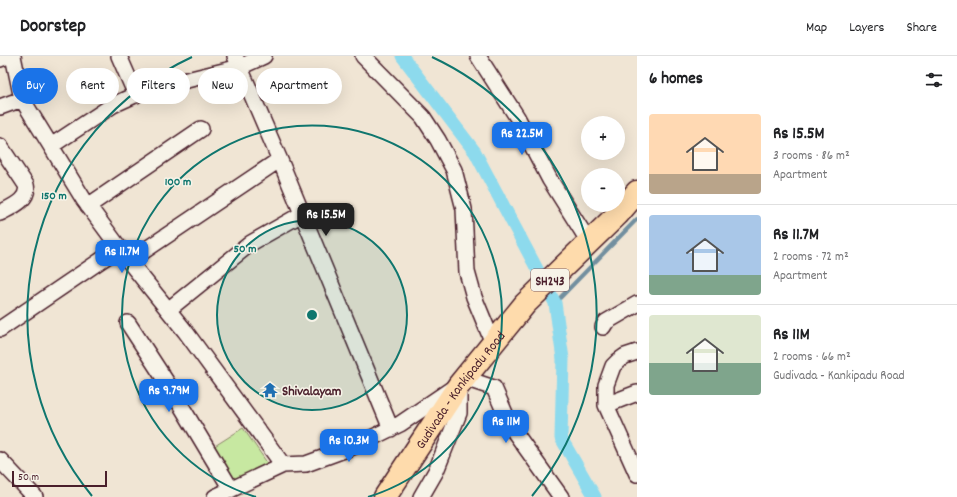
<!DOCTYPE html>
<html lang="en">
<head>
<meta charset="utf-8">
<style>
	body { margin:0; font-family:Dekko,sans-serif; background:#f6f6f6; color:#202124; height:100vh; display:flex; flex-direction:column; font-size:15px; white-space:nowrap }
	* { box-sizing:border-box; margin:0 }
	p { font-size:13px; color:#757577 }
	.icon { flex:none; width:22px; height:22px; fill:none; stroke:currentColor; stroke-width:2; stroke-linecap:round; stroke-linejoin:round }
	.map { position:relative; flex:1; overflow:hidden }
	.panel { display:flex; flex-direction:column; background:#fff; width:320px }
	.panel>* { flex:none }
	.banner { position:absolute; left:12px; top:12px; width:380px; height:36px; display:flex; gap:8px }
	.buttons { position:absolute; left:581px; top:60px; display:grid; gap:8px }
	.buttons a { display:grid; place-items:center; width:44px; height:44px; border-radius:50%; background:#fff; box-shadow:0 4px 16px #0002; font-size:20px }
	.scale { position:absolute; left:12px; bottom:10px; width:95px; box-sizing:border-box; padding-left:4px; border:2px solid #4a1f2b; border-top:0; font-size:11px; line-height:14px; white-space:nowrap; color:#4a1f2b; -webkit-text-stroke:3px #f7f3e8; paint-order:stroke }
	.price { position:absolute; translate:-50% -34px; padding:0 9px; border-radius:8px; background:#1a73e8; color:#fff; font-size:13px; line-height:26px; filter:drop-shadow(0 1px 2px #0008) }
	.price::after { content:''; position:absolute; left:50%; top:24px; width:12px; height:9px; margin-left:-6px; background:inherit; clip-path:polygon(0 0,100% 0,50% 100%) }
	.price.on { background:#222; color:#fff }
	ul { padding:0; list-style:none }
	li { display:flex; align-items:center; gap:12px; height:100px; padding:0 12px }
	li+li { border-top:1px solid #e0e0e0 }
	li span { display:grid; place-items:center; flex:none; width:112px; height:80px; border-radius:4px; color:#555 }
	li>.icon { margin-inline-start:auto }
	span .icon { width:48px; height:48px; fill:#fffc; stroke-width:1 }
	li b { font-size:17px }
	h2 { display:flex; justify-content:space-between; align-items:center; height:48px; padding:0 12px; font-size:17px }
	.chip { padding:0 14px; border-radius:18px; background:#fff; box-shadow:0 4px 16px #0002; font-size:14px; line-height:36px }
	.chip.on { background:#1a73e8; color:#fff }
	header { display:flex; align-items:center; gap:24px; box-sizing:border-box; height:56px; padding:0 20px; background:#fff; border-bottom:1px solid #e0e0e0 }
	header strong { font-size:19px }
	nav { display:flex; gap:22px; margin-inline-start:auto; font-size:14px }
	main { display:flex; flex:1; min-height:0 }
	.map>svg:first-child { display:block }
</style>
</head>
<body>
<header>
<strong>Doorstep</strong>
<nav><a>Map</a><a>Layers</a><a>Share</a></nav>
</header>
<main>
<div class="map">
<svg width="637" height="441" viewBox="0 0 637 441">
	<rect width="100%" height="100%" fill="#f0e5d4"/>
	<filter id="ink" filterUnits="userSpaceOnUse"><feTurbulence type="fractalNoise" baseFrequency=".025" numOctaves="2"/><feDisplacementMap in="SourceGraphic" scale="8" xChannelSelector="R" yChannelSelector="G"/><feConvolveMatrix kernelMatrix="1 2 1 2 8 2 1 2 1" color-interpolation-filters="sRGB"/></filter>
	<g filter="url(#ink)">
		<path fill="#c7e8a1" stroke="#888466" d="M 243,372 L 268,408 L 236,428 L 210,393 Z"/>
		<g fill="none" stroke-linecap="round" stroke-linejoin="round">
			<path stroke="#728f9f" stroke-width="4" d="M 555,247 L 637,163"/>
			<path stroke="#8ddaed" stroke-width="13" d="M 402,0 L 475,96 L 555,247 L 563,303 L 561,382 L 595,441"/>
			<defs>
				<path id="minor" d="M 13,0 L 22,43 L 84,144 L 132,209 L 185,275 L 283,409
					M 119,0 L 136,39
					M 235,0 L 282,109 L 391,373
					M 363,0 L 423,61 L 438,84 L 454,114 L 464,153 L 467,216 L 474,241 L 493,287
					M 478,0 L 517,61 L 550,124 L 589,186
					M 0,3 L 8,0
					M 0,51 L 22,43
					M 0,90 L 26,129 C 30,144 11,151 0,157
					M 51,90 L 113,49 L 146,34 L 240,11 L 264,0
					M 88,150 L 201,73
					M 129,205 L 279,104
					M 168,254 L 251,187 L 302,158
					M 128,267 L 171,333 L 231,433
					M 603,271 L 606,266 L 637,248
					M 0,273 L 119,192
					M 637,296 L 625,300 L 618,305 L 613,310 L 606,329 L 606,349 L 637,418
					M 464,322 L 494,332 L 511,371 L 561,441
					M 606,349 L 637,337
					M 0,404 L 35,441
					M 215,441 L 283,409 L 306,408 L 355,390 L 400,368 L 453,332
					M 421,441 L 436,415 L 459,357 L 459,330"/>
				<g id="primary">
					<path id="s1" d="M 385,441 L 459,329 L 525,248 L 618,158 L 637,136"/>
				</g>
			</defs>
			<use href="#minor" stroke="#4a1f2b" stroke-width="18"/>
			<use href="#primary" stroke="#4a1f2b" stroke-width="25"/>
			<use href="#minor" stroke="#f7f3e8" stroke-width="15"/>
			<use href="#primary" stroke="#fedbac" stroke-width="22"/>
		</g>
	</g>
	<circle cx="312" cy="259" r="95" fill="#0f766e" fill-opacity=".12"/>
	<g fill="none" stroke="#0f766e" stroke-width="2">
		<circle cx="312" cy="259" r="95"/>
		<path d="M256 441A190 190 0 1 1 368 441"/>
		<path d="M92 440A285 285 0 0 1 192 1M432 1A285 285 0 0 1 532 440"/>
	</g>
	<defs>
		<symbol id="temple-bare" viewBox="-9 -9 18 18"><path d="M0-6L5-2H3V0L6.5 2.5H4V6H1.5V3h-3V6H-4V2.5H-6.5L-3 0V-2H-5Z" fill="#1f6fb2" stroke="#f7f3e8" stroke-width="2.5" paint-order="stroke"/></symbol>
	</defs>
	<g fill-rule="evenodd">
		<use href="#temple-bare" x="259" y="323" width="22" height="22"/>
	</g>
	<g text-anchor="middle" stroke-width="3" stroke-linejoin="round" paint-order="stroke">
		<rect fill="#f7f3e8" stroke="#7e5f64" stroke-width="1" x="531" y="213" width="38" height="22" rx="3"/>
		<g font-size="13" font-weight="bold" fill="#4a1f2b">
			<text x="550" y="229">SH243</text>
		</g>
		<g font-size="14" font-weight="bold" fill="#4a1f2b" stroke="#f7f3e8" text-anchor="start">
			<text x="282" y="339">Shivalayam</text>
		</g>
		<g font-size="14" fill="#4a1f2b" stroke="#f7f3e8">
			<text dy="5" stroke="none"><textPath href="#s1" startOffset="131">Gudivada - Kankipadu Road</textPath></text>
		</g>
	</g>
	<circle cx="312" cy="259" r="6" fill="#0f766e" stroke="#f7f3e8" stroke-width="2"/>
	<g font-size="12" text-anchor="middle" font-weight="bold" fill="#0f766e" stroke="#f7f3e8" stroke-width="3" stroke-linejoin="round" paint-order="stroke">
		<text x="178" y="129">100 m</text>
		<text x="54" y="143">150 m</text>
		<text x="245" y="196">50 m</text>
	</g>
</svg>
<div class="buttons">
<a>+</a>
<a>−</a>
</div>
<div class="scale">50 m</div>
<b class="price" style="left:522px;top:100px">Rs 22.5M</b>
<b class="price on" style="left:326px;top:181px">Rs 15.5M</b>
<b class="price" style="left:122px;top:218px">Rs 11.7M</b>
<b class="price" style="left:169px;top:357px">Rs 9.79M</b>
<b class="price" style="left:506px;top:388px">Rs 11M</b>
<b class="price" style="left:349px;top:407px">Rs 10.3M</b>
<div class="banner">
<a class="chip on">Buy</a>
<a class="chip">Rent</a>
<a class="chip">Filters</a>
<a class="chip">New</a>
<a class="chip">Apartment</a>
</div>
</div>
<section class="panel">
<h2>6 homes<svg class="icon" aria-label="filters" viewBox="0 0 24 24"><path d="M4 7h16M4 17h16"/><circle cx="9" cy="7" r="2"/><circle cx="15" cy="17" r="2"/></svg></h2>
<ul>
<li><span style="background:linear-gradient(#ffd9b3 75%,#b9a48a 0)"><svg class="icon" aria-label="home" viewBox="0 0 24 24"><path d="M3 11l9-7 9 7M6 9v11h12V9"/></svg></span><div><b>Rs 15.5M</b><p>3 rooms · 86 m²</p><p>Apartment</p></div></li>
<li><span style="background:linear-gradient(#a9c7e8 75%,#7fa58c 0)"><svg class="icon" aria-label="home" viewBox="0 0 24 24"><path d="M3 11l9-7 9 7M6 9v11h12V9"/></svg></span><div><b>Rs 11.7M</b><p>2 rooms · 72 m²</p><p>Apartment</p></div></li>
<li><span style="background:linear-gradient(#dfe7d0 60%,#7fa58c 0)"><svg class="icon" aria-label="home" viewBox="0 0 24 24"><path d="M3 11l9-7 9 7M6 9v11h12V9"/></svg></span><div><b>Rs 11M</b><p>2 rooms · 66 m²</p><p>Gudivada - Kankipadu Road</p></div></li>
</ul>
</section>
</main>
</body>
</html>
